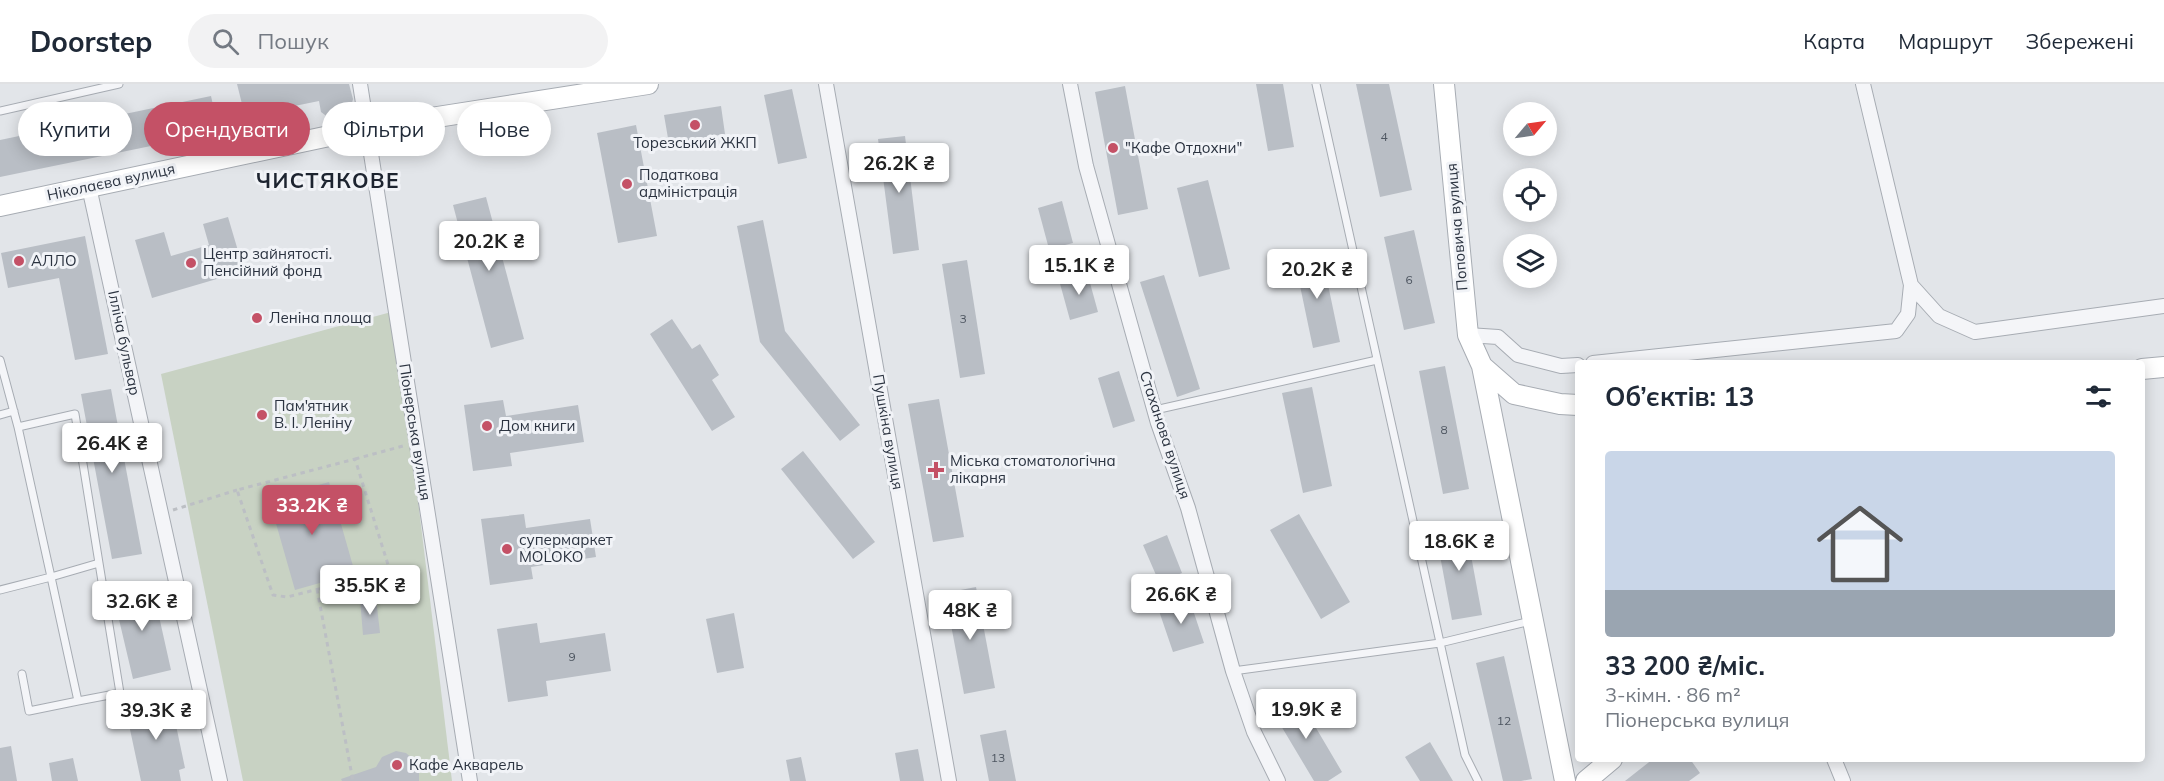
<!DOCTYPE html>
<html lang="uk">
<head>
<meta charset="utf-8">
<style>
	body { margin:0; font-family:Mulish,sans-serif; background:#f2f2f3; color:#1f2937; height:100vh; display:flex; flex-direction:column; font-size:22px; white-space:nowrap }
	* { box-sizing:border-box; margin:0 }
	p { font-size:20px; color:#747a83 }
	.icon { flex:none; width:33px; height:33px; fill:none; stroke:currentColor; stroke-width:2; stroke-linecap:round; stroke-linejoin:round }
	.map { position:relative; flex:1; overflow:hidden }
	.panel { position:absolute; left:1575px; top:276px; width:570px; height:402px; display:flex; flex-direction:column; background:#fff; border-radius:6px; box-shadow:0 3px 15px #0003 }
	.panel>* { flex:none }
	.guide { position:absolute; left:18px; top:18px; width:570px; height:54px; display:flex; gap:12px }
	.needle { width:39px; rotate:61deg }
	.controls { position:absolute; left:1503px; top:18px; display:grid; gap:12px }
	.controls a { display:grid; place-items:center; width:54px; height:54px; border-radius:50%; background:#fff; box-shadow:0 3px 15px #0003; font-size:30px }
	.price { position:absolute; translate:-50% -51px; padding:0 14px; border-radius:6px; background:#fff; color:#222; font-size:20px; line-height:39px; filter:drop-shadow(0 2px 3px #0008) }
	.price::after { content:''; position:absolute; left:50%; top:36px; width:18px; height:14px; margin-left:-9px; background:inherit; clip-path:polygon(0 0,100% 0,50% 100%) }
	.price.on { background:#c45166; color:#fff }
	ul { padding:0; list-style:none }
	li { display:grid; align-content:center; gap:12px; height:318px; padding:0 30px }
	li+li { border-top:2px solid #e0e1e3 }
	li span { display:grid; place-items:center; height:186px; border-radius:6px; color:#555 }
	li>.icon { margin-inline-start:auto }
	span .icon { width:108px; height:108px; fill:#fffc; stroke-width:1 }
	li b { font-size:26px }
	h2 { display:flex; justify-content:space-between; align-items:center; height:72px; padding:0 30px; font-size:26px }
	.chip { padding:0 21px; border-radius:27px; background:#fff; box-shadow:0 3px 15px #0003; font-size:21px; line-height:54px }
	.chip.on { background:#c45166; color:#fff }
	header { display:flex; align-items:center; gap:36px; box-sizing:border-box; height:84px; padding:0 30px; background:#fff; border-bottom:2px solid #e0e1e3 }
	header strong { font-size:28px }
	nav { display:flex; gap:33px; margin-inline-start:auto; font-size:21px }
	.search { width:420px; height:54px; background:#f2f2f3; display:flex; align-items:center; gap:15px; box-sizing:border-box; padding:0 21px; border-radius:33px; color:#747a83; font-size:22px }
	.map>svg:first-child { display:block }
</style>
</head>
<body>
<header>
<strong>Doorstep</strong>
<div class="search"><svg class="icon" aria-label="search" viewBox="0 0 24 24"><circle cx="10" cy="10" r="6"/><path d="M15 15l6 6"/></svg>Пошук</div>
<nav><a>Карта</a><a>Маршрут</a><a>Збережені</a></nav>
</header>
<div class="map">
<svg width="2164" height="697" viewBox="0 0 2164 697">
	<rect width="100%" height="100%" fill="#e2e5e9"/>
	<path fill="#c8d2c3" d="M 395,227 L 452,697 L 243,697 L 161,290 Z"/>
	<path fill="#b9bec5" d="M 237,0 L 349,0 L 353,15 L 350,27 L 342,33 L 329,34 L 321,28 L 319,17 L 245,32 Z
		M 1256,0 L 1283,0 L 1294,63 L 1268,67 Z
		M 1356,0 L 1389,0 L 1412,106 L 1380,113 Z
		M 1125,2 L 1148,125 L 1118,131 L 1095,8 Z
		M 792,5 L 807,74 L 778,80 L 764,11 Z
		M 211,12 L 219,48 L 0,93 L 0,56 Z
		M 721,22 L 725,50 L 669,60 L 664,31 Z
		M 636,41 L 657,152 L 618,159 L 597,49 Z
		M 905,52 L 919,166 L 893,170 L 878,55 Z
		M 1208,96 L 1230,185 L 1199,193 L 1177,104 Z
		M 486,113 L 524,255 L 491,264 L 453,121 Z
		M 1062,117 L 1073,159 L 1049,165 L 1038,124 Z
		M 228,133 L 244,187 L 152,214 L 135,156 L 164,148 L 171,172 L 209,161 L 203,140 Z
		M 763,136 L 785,247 L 860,341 L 840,357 L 760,258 L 737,142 Z
		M 1414,146 L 1435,239 L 1404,246 L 1384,153 Z
		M 85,152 L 108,270 L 75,276 L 59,194 L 8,204 L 1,169 Z
		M 1321,167 L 1340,258 L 1313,264 L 1294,173 Z
		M 967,176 L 985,290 L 960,294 L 942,180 Z
		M 1087,188 L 1098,228 L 1070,236 L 1059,196 Z
		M 1164,191 L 1200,305 L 1177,313 L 1140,198 Z
		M 672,235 L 692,265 L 700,260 L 719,291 L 712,296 L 735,333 L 712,347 L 650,250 Z
		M 1445,282 L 1469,405 L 1443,410 L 1419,287 Z
		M 1119,287 L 1135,337 L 1113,344 L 1098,294 Z
		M 1312,303 L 1332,402 L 1303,409 L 1282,309 Z
		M 111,305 L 142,470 L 112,475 L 81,310 Z
		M 939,315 L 964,453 L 933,458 L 908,320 Z
		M 503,316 L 506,332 L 578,321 L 584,358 L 510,369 L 512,382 L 473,387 L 464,321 Z
		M 803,367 L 875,458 L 853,475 L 781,385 Z
		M 329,398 L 355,489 L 295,506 L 269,415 Z
		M 524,430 L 526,444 L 590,435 L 596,473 L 531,483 L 533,495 L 490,501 L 481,435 Z
		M 1299,430 L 1350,518 L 1321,535 L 1270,446 Z
		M 1465,439 L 1482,531 L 1452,536 L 1435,445 Z
		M 1167,451 L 1182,489 L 1159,498 L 1143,461 Z
		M 152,501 L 171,586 L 133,595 L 113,510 Z
		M 976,503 L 995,604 L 964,610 L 945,509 Z
		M 376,514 L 380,549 L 363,551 L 360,515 Z
		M 1189,514 L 1204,559 L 1173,568 L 1158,524 Z
		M 734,529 L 744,584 L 717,589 L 706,535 Z
		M 537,539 L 540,559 L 605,549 L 611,587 L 546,597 L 548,612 L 508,618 L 497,545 Z
		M 1504,572 L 1532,695 L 1521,697 L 1503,697 L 1476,579 Z
		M 1296,610 L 1342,688 L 1328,697 L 1314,697 L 1271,625 Z
		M 165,614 L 168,629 L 173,627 L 185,684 L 179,686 L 181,697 L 141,697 L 125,622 Z
		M 1006,646 L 1016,697 L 989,697 L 980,651 Z
		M 1430,658 L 1453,697 L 1420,697 L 1405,673 Z
		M 11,662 L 17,697 L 0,697 L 0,664 Z
		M 918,665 L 924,697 L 900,697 L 895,669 Z
		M 396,667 L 406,669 L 413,675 L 419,684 L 419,697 L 342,697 L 341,695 L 376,683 L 382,673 Z
		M 801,673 L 806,697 L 790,697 L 786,676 Z
		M 73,674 L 78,697 L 52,697 L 49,679 Z
		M 1653,675 L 1690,675 L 1700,689 L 1689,697 L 1625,697 Z"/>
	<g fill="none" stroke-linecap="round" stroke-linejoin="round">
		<defs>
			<path id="lane" d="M 1316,0 L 1465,671 L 1478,697
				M 0,27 L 119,0
				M 0,276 L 18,343 L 51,493 L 99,479 L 75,330 L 18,343
				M 1155,326 L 1377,276
				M 0,331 L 14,327
				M 0,506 L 51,493 L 78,617 L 120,609 L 99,479
				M 1233,587 L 1440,559 L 1531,537
				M 22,590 L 29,627 L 78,617"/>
			<path id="street" d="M 360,0 L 470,697
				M 826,0 L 949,697
				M 1070,0 L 1086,82 L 1158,339 L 1188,424 L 1233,587 L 1254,648 L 1278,697
				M 89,103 L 220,697
				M 1911,201 L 1939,232 L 1975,248 L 2164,222
				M 1468,251 L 1498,253 L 1518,271 L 1561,282 L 1578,281
				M 1593,279 L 1896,247 L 1908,230 L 1911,201 L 1863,0
				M 1834,675 L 1843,697"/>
			<path id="secondary" d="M 1444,0 L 1468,251 L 1482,282 L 1565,697
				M 0,122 L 367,44 L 648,0
				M 1482,282 L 1514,310 L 1560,320 L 1578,321
				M 2142,285 L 2164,283
				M 1586,697 L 1612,675"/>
		</defs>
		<use href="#lane" stroke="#a7acb3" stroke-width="9"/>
		<use href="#street" stroke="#a7acb3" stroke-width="16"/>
		<use href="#secondary" stroke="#a7acb3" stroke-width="22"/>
		<path stroke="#bcbfc4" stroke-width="3" stroke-dasharray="4.5 4.5" stroke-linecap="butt" d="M 355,375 L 403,362
			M 173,426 L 237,406
			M 390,487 L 287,513 L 273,511 L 237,406 L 355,375 L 390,487 L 423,486
			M 317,505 L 353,697"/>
		<use href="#lane" stroke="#f4f5f8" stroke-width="7"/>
		<use href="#street" stroke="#f4f5f8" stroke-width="14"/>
		<use href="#secondary" stroke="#fff" stroke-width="20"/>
	</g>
	<g fill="#c45166" stroke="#f1f3f7" stroke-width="2">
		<circle cx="695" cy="41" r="6"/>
		<circle cx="1113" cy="64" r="6"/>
		<circle cx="627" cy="100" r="6"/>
		<circle cx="19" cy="177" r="6"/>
		<circle cx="191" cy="179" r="6"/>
		<circle cx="257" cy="234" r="6"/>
		<circle cx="262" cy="331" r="6"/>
		<circle cx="487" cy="342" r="6"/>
		<path d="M933 377h6v6h6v6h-6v6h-6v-6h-6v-6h6z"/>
		<circle cx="507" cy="465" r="6"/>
		<circle cx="397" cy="681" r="6"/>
	</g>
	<g text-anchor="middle" stroke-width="6" stroke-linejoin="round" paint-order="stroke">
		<g font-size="12" fill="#4e5661">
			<text x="1384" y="57">4</text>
			<text x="1409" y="200">6</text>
			<text x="963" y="239">3</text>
			<text x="1444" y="350">8</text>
			<text x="572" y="577">9</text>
			<text x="1504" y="641">12</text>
			<text x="998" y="678">13</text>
		</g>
		<g font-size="15" fill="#2b3340" stroke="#f1f3f7" text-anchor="start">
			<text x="695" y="64" text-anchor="middle">Торезський ЖКП</text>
			<text x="1125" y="69">"Кафе Отдохни"</text>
			<text x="639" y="96">Податкова<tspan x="639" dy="17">адміністрація</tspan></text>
			<text x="203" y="175">Центр зайнятості.<tspan x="203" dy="17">Пенсійний фонд</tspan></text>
			<text x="31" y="182">АЛЛО</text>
			<text x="269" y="239">Леніна площа</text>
			<text x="274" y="327">Пам'ятник<tspan x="274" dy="17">В. І. Леніну</tspan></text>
			<text x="499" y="347">Дом книги</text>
			<text x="950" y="382">Міська стоматологічна<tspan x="950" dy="17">лікарня</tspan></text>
			<text x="519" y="461">супермаркет<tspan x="519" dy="17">MOLOKO</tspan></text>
			<text x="409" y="686">Кафе Акварель</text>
		</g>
		<g font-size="15" fill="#2b3340" stroke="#f1f3f7">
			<text transform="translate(111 98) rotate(-12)" y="5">Ніколаєва вулиця</text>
			<text transform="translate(1457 143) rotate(-95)" y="5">Поповича вулиця</text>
			<text transform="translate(124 259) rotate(78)" y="5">Ілліча бульвар</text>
			<text transform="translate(415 348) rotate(81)" y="5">Піонерська вулиця</text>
			<text transform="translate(888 348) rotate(80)" y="5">Пушкіна вулиця</text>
			<text transform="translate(1165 351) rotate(72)" y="5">Стаханова вулиця</text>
		</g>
		<g font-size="21" font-weight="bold" letter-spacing="1.5" fill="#1d2430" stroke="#f1f3f7">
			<text x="328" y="104">ЧИСТЯКОВЕ</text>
		</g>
	</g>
</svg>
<div class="controls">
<a><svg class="needle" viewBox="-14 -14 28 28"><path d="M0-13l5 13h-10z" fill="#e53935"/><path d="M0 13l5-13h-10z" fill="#747a83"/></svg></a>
<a><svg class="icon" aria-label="locate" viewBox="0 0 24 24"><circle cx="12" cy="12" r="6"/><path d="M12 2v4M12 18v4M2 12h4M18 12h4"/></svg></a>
<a><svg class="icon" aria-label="layers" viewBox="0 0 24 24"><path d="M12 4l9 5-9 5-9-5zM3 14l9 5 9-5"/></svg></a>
</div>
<b class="price" style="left:899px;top:110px">26.2K ₴</b>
<b class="price" style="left:489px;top:188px">20.2K ₴</b>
<b class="price" style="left:1079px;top:212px">15.1K ₴</b>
<b class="price" style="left:1317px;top:216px">20.2K ₴</b>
<b class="price" style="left:112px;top:390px">26.4K ₴</b>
<b class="price on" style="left:312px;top:452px">33.2K ₴</b>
<b class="price" style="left:1459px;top:488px">18.6K ₴</b>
<b class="price" style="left:370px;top:532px">35.5K ₴</b>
<b class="price" style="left:1181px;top:541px">26.6K ₴</b>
<b class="price" style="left:142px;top:548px">32.6K ₴</b>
<b class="price" style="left:970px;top:557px">48K ₴</b>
<b class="price" style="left:1306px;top:656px">19.9K ₴</b>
<b class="price" style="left:156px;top:657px">39.3K ₴</b>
<div class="guide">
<a class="chip">Купити</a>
<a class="chip on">Орендувати</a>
<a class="chip">Фільтри</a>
<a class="chip">Нове</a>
</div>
<section class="panel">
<h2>Об’єктів: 13<svg class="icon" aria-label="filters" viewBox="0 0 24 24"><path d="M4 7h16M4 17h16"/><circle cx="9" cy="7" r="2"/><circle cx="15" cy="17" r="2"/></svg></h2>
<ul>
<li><span style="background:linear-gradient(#c9d6e8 75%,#9aa5b1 0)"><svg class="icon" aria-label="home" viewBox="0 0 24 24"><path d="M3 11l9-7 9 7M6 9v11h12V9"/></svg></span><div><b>33 200 ₴/міс.</b><p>3-кімн. · 86 m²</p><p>Піонерська вулиця</p></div></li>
</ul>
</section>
</div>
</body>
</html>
